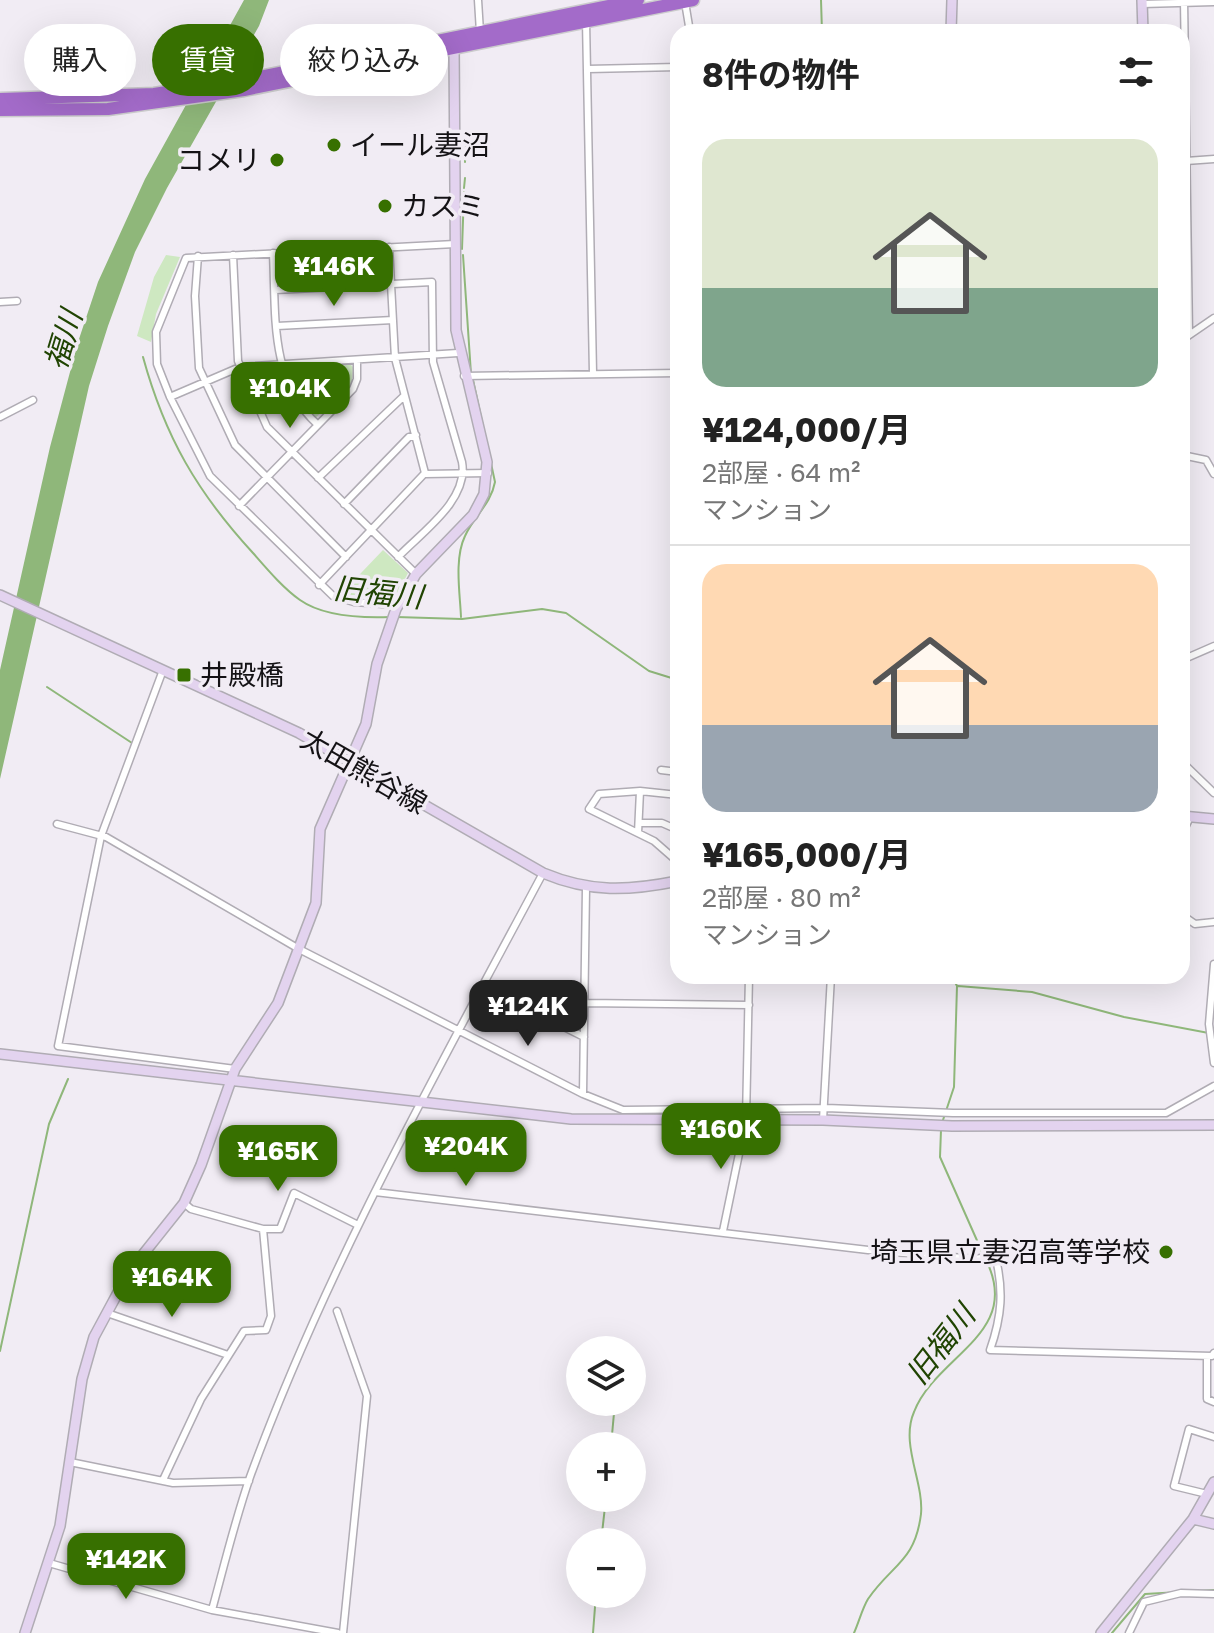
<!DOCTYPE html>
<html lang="ja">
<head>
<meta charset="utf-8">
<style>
	body { margin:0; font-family:"Golos Text","Noto Sans JP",sans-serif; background:#f6f6f6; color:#222; height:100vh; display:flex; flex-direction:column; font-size:30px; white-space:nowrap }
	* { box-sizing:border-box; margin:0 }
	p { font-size:26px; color:#767676 }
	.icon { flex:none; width:44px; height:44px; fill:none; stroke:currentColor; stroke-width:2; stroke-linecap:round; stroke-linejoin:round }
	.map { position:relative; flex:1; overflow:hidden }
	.panel { position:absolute; left:670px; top:24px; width:520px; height:960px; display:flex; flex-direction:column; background:#fff; border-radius:24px; box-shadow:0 8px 32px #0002 }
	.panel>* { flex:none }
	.banner { position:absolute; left:24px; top:24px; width:526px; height:72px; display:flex; gap:16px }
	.controls { position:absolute; left:566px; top:1336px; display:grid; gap:16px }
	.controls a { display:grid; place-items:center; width:80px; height:80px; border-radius:50%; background:#fff; box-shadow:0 8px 32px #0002; font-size:40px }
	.price { position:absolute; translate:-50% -68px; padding:0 18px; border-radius:16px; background:#377000; color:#fff; font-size:26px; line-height:52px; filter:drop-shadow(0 2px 4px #0008) }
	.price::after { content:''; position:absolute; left:50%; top:48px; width:24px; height:18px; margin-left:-12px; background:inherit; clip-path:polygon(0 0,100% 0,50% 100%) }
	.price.selected { background:#222; color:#fff }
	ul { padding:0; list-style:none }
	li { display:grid; align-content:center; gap:16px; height:424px; padding:0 32px }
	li+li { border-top:2px solid #e0e0e0 }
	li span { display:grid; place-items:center; height:248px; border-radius:24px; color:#555 }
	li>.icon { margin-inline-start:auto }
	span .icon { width:144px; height:144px; fill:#fffc; stroke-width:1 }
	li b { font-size:34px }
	h2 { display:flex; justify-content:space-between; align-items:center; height:96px; padding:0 32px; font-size:34px }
	.tag { padding:0 28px; border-radius:36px; background:#fff; box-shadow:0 8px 32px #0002; font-size:28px; line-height:72px }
	.tag.selected { background:#377000; color:#fff }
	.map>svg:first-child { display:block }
</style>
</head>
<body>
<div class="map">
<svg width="1214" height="1633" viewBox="0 0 1214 1633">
	<rect width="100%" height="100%" fill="#f1ecf4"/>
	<path fill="#cee8c1" d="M 166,255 L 180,257 L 156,314 L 151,342 L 137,336 L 154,277 Z
		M 350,364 L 353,367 L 352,385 L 314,419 L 301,406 L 285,371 L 288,367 Z
		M 383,550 L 408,573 L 395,598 L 364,600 L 340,595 Z"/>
	<path fill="#8fb77a" d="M 244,0 L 269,0 L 259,26 L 167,188 L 135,252 L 108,326 L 89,386 L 0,779 L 0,670 L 50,447 L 78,342 L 98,282 L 145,179 Z"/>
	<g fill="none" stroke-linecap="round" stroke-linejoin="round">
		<path stroke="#8fb77a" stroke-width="2" d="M 821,0 L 822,32
			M 465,162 L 466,146
			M 464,188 L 465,178
			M 462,249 L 464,192
			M 463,255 L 471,374
			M 143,357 C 165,437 197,492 253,553 C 267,569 283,588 300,600 C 324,617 362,618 390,617
			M 396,617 L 462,619 L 542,609 L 566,613 L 649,671 L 678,680
			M 461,617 C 460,593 454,559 465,536 C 474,516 491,504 495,482 L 473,380
			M 47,687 L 132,743
			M 958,986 L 1032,992 L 1124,1017 L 1214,1034
			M 942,1123 L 954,1087 L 957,986 L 952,976
			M 941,1130 L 940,1157 L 983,1254
			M 0,1351 L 49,1124 L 68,1079
			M 611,1446 L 615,1402
			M 601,1542 L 606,1498
			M 593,1633 L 596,1594
			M 854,1633 C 859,1622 862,1609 868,1599 C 892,1564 915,1562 921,1514 C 924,1482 900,1444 914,1412 C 936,1355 1023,1334 986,1260
			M 1112,1633 L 1145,1594 L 1214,1590"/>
		<defs>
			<path id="street" d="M 478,0 L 480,32
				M 1184,0 L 1189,335
				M 685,2 L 690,32
				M 1142,4 L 1214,2
				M 586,21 L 593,373
				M 588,69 L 678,67
				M 1186,161 L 1214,159
				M 273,253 C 276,314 269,380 317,424
				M 233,255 L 238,361 L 267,427 L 416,574
				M 198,256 L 195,296 L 199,368 L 235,445 L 346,557
				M 275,290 L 432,282 L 433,362 L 462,462 C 469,500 422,532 398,557
				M 0,302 L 17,301
				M 277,326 L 393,320
				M 1182,340 L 1214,318
				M 464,376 L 678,373
				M 170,397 L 240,367 L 458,353
				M 0,417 L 33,400
				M 1182,455 L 1206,460 L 1214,474
				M 425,474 L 488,473
				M 318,478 L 404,396
				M 344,504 L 409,437 L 416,435
				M 239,506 L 353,389 L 357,379 L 357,360
				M 319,585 L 425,473 L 395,358 L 389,247
				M 398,605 L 354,602 L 333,596 L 210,476 L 170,397 L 157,364 L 156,332 L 186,258 L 455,244
				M 1182,660 L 1214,646
				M 163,670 L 101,836 L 58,1046 L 235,1069
				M 1182,762 L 1214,793
				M 661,770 L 678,772
				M 640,791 L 599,794 L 589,809 L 654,841 L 678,862
				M 640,823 L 662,823 L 678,830
				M 57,824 L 106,837 L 299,949 L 583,1094 L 623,1110 L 826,1108 L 953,1113 L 1166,1113 L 1214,1086
				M 638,833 L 640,791 L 678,795
				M 1182,834 L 1190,817
				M 1182,915 L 1195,924 L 1214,922
				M 1214,964 L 1209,1024 L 1214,1063
				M 584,1037 L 546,1018 L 559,990 L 585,1003 L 749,1005
				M 583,1094 L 586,888
				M 823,1120 L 831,976
				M 375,1192 L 868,1250 L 976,1259 L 995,1255 C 1004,1290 1002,1316 990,1350 L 1212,1356 L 1214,1353
				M 184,1203 L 191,1209 L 263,1229 L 280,1229 L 294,1193 L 358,1225
				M 723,1231 L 746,1120 L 749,976
				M 337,1311 L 367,1396 L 343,1633
				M 107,1313 L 228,1355
				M 1207,1356 L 1207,1399 L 1214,1402
				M 70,1462 L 173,1483 L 249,1481
				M 163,1480 L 201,1399 L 244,1331 L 266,1330 L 271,1316 L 263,1229
				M 1207,1494 L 1174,1486 L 1189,1429 L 1214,1437
				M 49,1563 L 212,1610 L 338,1633
				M 212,1610 C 224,1566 235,1520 250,1477 C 327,1266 438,1070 543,873
				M 1129,1633 L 1144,1602 L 1181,1593 L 1214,1594"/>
			<path id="secondary" d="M 1142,0 L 1143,32
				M 951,32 L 952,0
				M 0,595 L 299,733 L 543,873 C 591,893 628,891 678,881
				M 1182,816 L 1214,819
				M 0,1054 L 571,1119 L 823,1120 L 952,1126 L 1214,1125
				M 1193,1519 L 1214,1524
				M 25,1633 L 60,1526 L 82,1379 L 94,1337 L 129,1272 L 184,1203 L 201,1165 L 235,1069 L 278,1003 L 316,903 L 320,829 L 366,724 L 377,664 L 396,609 L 416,574 L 473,515 L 484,494 L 487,462 L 456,330 L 454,45
				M 1101,1633 L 1193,1519 L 1214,1482"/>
			<path id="highway" d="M 0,99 L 154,94 L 250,79 L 638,0
				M 0,110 L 108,109 L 244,90 L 693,0"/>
		</defs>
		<use href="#street" stroke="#b0acb4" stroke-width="9"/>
		<use href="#secondary" stroke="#b0acb4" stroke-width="12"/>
		<use href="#highway" stroke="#cbcbcc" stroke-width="15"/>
		<use href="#street" stroke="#fff" stroke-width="6"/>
		<use href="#secondary" stroke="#e3d3ef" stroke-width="9"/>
		<use href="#highway" stroke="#a36bc9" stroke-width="12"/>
	</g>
	<g fill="#377000" stroke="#f1ecf4" stroke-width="3">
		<circle cx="334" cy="145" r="8"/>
		<circle cx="277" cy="160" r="8"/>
		<circle cx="385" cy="206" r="8"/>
		<rect x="176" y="667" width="16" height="16" rx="4"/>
		<circle cx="1166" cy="1252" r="8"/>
	</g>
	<g text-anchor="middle" stroke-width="7" stroke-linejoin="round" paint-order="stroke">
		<g font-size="28" fill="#141215" stroke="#f1ecf4" text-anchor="start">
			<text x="350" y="155">イール妻沼</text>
			<text x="261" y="170" text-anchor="end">コメリ</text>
			<text x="401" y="216">カスミ</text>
			<text x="200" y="685">井殿橋</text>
			<text x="1150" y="1262" text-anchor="end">埼玉県立妻沼高等学校</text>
		</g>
		<g font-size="28" fill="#141215" stroke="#f1ecf4">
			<text transform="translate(364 771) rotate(30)" y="10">太田熊谷線</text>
		</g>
		<g font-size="30" font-style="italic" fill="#204402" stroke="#f1ecf4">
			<text transform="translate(64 340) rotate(-73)" y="10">福川</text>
			<text transform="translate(378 593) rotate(6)" y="10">旧福川</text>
			<text transform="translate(941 1345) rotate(-52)" y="10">旧福川</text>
		</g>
	</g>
</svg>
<div class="controls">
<a><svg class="icon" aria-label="layers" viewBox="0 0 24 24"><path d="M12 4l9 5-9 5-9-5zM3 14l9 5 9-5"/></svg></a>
<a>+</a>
<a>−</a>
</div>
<b class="price" style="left:334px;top:308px">¥146K</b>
<b class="price" style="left:290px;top:430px">¥104K</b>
<b class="price selected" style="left:528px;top:1048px">¥124K</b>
<b class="price" style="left:721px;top:1171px">¥160K</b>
<b class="price" style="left:466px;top:1188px">¥204K</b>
<b class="price" style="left:278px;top:1193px">¥165K</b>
<b class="price" style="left:172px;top:1319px">¥164K</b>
<b class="price" style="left:126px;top:1601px">¥142K</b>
<div class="banner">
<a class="tag">購入</a>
<a class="tag selected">賃貸</a>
<a class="tag">絞り込み</a>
</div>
<section class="panel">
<h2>8件の物件<svg class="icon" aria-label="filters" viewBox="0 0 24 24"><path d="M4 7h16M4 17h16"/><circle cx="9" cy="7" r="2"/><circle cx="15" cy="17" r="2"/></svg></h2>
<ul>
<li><span style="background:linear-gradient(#dfe7d0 60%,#7fa58c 0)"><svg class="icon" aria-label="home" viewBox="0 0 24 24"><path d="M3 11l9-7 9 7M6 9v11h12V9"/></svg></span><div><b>¥124,000/月</b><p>2部屋 · 64 m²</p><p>マンション</p></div></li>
<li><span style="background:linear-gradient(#ffd9b3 65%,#9aa5b1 0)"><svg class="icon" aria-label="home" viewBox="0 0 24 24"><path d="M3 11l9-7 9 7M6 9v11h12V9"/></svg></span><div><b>¥165,000/月</b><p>2部屋 · 80 m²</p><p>マンション</p></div></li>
</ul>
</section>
</div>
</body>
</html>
